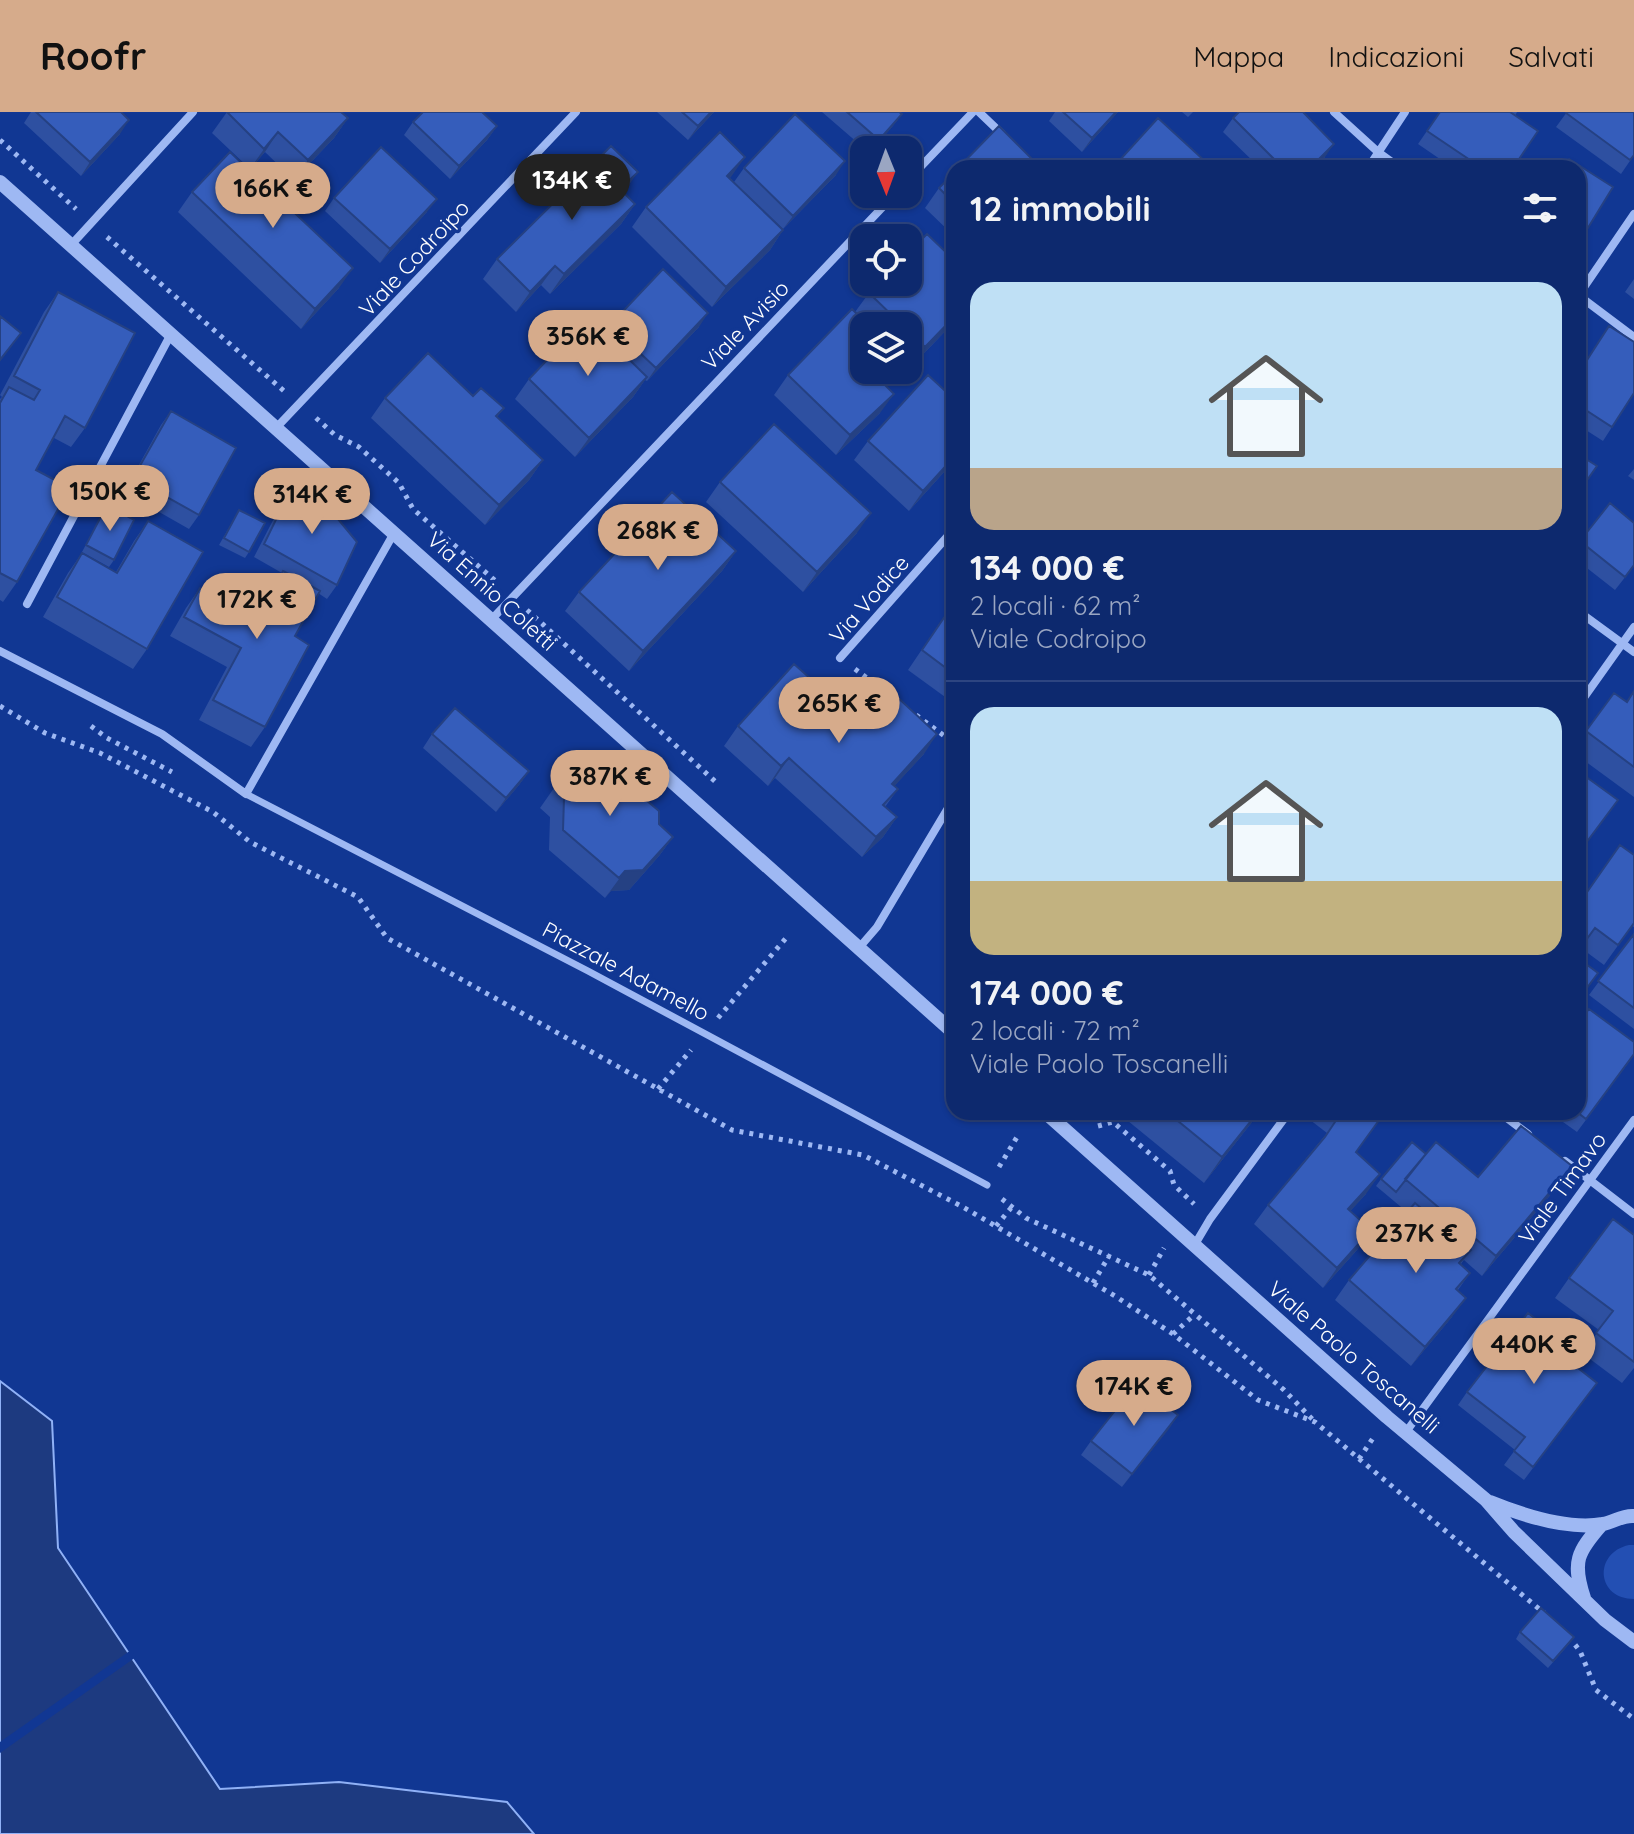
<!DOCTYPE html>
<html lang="it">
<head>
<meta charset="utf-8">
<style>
	body { margin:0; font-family:Quicksand,sans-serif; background:#163173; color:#f1f3f6; height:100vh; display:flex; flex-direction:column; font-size:30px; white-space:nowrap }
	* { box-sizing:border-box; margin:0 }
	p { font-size:26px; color:#9aa6c2 }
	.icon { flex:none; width:44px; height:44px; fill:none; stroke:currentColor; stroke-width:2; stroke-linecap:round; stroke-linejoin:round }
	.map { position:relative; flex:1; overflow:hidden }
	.drawer { position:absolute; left:946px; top:48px; width:640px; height:960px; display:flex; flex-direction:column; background:#0d296e; border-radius:24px; box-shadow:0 2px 6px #0004,0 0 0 2px #2d4581 }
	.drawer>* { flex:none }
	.needle { width:52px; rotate:179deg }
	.fabs { position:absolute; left:850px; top:24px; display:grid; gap:16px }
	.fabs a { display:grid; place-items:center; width:72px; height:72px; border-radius:16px; background:#0d296e; box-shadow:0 2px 6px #0004,0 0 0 2px #2d4581; font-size:40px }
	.price { position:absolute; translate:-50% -68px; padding:0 18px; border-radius:28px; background:#d6ab8b; color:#111; font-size:26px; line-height:52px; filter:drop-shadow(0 2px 4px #0008) }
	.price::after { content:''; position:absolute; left:50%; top:48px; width:24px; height:18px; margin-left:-12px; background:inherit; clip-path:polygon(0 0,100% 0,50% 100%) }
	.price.current { background:#222; color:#fff }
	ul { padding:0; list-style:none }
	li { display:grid; align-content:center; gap:16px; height:424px; padding:0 24px }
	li+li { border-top:2px solid #2d4581 }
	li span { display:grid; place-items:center; height:248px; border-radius:24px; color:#555 }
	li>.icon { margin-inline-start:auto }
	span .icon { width:144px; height:144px; fill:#fffc; stroke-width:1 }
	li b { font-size:34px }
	h2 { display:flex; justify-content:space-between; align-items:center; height:96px; padding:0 24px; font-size:34px }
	header { display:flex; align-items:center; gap:48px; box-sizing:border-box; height:112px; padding:0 40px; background:#d6ab8b; color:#111 }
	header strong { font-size:38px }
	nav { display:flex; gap:44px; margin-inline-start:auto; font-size:28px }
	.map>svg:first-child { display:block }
</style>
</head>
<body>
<header>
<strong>Roofr</strong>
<nav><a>Mappa</a><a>Indicazioni</a><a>Salvati</a></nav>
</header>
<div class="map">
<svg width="1634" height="1722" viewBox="0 0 1634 1722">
	<rect width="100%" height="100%" fill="#113793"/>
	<path fill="#234fb3" d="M 1629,1433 L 1634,1433 L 1634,1487 C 1596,1487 1593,1441 1629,1433 Z"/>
	<path fill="#1d3a80" stroke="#90b1f6" stroke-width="2" d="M 0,1269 L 52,1309 L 58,1436 L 220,1677 L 339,1670 L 507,1690 L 534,1722 L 0,1722 Z"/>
	<path fill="#113793" d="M 131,1538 L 136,1545 L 0,1641 L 0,1630 Z"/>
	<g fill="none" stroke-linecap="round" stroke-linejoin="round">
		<path stroke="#9eb8f3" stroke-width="5" stroke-dasharray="4 6" stroke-linecap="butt" d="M 0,28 L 76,97
			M 107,125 L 284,279
			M 316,306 L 335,323 L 359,335 L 399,371 L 413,397 L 499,472
			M 527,498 L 718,672
			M 855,557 L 899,590
			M 0,594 L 45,621 L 100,641 L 213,700 L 250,730 L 358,785 L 387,826 L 732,1018 L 863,1043 L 963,1095 L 1115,1184 L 1173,1222 L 1258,1288 L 1315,1310 L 1544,1501
			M 916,603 L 954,631
			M 91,614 L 107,626 L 172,660
			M 718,906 L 786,826
			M 658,977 L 691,938
			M 1098,1014 L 1113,1010 L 1170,1059 L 1174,1073 L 1194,1092
			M 999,1055 L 1017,1025
			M 1002,1087 L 1026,1106 L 1149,1163 L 1284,1278 L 1314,1309
			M 996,1114 L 1011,1096
			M 1149,1163 L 1164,1136
			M 1093,1171 L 1109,1144
			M 1173,1222 L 1195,1202
			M 1359,1347 L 1373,1326
			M 1569,1525 L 1580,1539 L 1596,1578 L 1634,1607"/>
		<path stroke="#9eb8f3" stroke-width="7" d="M 246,682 L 588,859 L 987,1073"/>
		<path stroke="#9eb8f3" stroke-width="8" d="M 979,0 L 1002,22
			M 1334,0 L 1378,40 L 1400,56
			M 1368,56 L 1405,0
			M 908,68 L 973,0
			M 72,132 L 193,0
			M 1578,183 L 1634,225
			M 1578,184 L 1634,102
			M 276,316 L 576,0
			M 27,492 L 171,222
			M 1578,499 L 1634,540
			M 491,508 L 895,82
			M 0,539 L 162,622 L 246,682 L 394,421
			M 840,546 L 954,417
			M 1578,594 L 1634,515
			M 858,837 L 877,815 L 954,686
			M 1499,1000 L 1528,1022
			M 1565,1049 L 1634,1102
			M 1194,1134 L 1210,1107 L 1289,1000
			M 1406,1320 L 1634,1008"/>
		<path stroke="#9eb8f3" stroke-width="14" d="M 0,70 L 954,921
			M 1045,1000 L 1387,1305 L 1486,1388 L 1514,1420 L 1605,1508 L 1634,1530
			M 1490,1390 C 1522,1403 1568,1418 1603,1412 C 1614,1410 1622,1403 1634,1404
			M 1584,1486 C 1572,1450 1577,1440 1602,1412"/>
	</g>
	<path fill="#2e50a1" d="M 31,0 L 121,0 L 120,22 L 81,64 L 24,11 Z
		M 227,0 L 348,6 L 334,26 L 294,68 L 265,40 L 250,57 L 212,21 Z
		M 657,0 L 714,0 L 688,28 Z
		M 822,0 L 899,0 L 902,2 L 892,15 L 872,38 L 866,38 Z
		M 1055,0 L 1118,0 L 1082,40 L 1049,9 Z
		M 1182,0 L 1193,0 L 1188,5 Z
		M 1440,0 L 1517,0 L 1515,4 L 1513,56 L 1453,56 L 1418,32 Z
		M 1567,0 L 1634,43 L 1621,62 L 1556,15 Z
		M 1233,6 L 1325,45 L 1314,56 L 1260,56 L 1223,20 Z
		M 413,10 L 497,14 L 487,28 L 450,67 L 404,23 Z
		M 1118,50 L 1204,56 L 1114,56 Z
		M 744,56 L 836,63 L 783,117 L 734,70 Z
		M 954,61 L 954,124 L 925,96 L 939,76 Z
		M 730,66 L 783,118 L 770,138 L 712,195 L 632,115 L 646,95 Z
		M 192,80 L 339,176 L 301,217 L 178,100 Z
		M 623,80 L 635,92 L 621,112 L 550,182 L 541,173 L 516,200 L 483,167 L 497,147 Z
		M 334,86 L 427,100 L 380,151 L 325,99 Z
		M 1634,167 L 1634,187 L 1625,180 Z
		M 58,180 L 85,316 L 71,335 L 54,326 L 36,358 L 17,470 L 3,490 L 0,488 L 0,287 L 2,285 L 0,283 L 44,200 Z
		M 869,181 L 954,210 L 911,255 L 908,252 L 908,214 L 864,214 L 864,258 L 896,258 L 884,273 L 880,301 L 836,343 L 774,283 L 788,263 L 855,200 Z
		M 610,213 L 699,215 L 647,269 L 645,268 L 633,285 L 575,345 L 515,287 L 529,267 L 604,222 Z
		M 1609,214 L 1612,315 L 1603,329 L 1578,313 L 1578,261 Z
		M 473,284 L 504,296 L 497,305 L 543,348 L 529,368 L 485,413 L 371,306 L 385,286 Z
		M 954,287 L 954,349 L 909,399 L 854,348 L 868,329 Z
		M 171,299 L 199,403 L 189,417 L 124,380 L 161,313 Z
		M 1634,357 L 1634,368 L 1628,364 Z
		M 720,370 L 857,421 L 803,480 L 706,390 Z
		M 294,371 L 337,473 L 327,487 L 318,481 L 295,524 L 265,615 L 251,635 L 199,608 L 227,555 L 170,524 L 186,496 L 200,476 L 214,483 L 225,467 L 265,488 L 282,461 L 254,445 L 285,385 Z
		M 1610,391 L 1634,454 L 1615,478 L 1578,449 L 1578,432 Z
		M 107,393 L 114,448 L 109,455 L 82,440 Z
		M 239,398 L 249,440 L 245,446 L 219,433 Z
		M 148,409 L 147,537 L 133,557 L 43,505 L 68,461 L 82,441 L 116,460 L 134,429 Z
		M 736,439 L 722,459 L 629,559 L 565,499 L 579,480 Z
		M 954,490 L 954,587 L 952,590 L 908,558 Z
		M 1634,579 L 1634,685 L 1578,644 L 1578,631 L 1614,581 L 1627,590 Z
		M 738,614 L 866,616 L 924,642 L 894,674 L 898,677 L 885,695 L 897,705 L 883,725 L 862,745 L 775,666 L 768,674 L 724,634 Z
		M 432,622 L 529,659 L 519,673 L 496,700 L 423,636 Z
		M 554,676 L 659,712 L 673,725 L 659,744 L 629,778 L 611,779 L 605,786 L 549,738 L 550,705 L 540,696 Z
		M 1634,743 L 1634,815 L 1632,814 L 1604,853 L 1581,836 Z
		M 954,817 L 954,828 L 949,824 Z
		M 1634,822 L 1634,917 L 1589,883 Z
		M 1634,943 L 1577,1020 L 1549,1000 L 1578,1000 Z
		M 1117,1000 L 1260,1000 L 1204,1071 Z
		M 1302,1000 L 1385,1000 L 1356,1040 L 1366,1082 L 1350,1099 L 1371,1118 L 1357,1138 L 1323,1176 L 1254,1112 L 1268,1093 L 1327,1021 L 1301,1001 Z
		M 1426,1042 L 1478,1065 L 1558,1074 L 1482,1164 L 1464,1148 L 1461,1152 L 1470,1161 L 1458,1178 L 1452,1205 L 1411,1254 L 1335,1188 L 1349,1168 L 1407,1100 L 1376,1074 L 1381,1067 Z
		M 1634,1123 L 1634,1256 L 1622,1271 L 1582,1241 L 1599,1218 L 1555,1186 L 1569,1166 Z
		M 1578,1256 L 1597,1271 L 1524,1368 L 1504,1353 L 1515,1338 L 1458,1293 L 1467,1280 Z
		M 1178,1303 L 1122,1375 L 1081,1343 L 1091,1329 Z
		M 1520,1520 L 1569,1532 L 1548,1556 L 1516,1527 Z"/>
	<path fill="#254183" d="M 711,0 L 714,0 L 688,28 L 698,14 Z
		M 1116,0 L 1118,0 L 1082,40 L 1092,26 Z
		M 902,2 L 892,15 L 872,38 L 879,28 Z
		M 348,6 L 334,26 L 294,68 L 308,48 Z
		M 129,8 L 120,22 L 81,64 L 90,50 Z
		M 497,14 L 487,28 L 450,67 L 459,54 Z
		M 278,20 L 265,40 L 250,57 L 264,37 Z
		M 1334,32 L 1325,45 L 1314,56 L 1310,56 Z
		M 745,45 L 731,65 L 713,84 L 727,64 Z
		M 845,49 L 836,63 L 783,117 L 793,104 Z
		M 638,60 L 624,80 L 606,97 L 620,77 Z
		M 437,87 L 427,100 L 380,151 L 390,137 Z
		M 635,92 L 621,112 L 550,182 L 564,162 Z
		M 783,118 L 770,138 L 712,195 L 726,175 Z
		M 555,154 L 541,173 L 516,200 L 530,180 Z
		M 353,156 L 339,176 L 301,217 L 315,197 Z
		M 708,201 L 699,215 L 647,269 L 656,256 Z
		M 954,205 L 954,210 L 911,255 L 925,235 Z
		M 894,258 L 896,258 L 890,268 L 868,290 L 882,270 Z
		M 647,265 L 633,285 L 575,345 L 589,326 Z
		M 894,282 L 880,301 L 836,343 L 850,323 Z
		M 954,345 L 954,349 L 909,399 L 923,379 Z
		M 543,348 L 529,368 L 485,413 L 499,393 Z
		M 871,401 L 857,421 L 803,480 L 817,460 Z
		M 736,439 L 722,459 L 629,559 L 643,539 Z
		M 937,622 L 924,642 L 878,692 L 892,672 Z
		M 789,646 L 775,666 L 768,674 L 781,654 Z
		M 529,659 L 519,673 L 496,700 L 506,686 Z
		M 897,705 L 883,725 L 862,745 L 876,725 Z
		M 673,725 L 659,744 L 629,778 L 611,779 L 605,786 L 625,759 Z
		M 1258,1000 L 1260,1000 L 1204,1071 L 1222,1045 Z
		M 1572,1054 L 1558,1074 L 1482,1164 L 1496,1144 Z
		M 1380,1062 L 1366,1082 L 1334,1117 L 1348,1097 Z
		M 1371,1118 L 1357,1138 L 1323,1176 L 1337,1156 Z
		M 1466,1186 L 1452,1205 L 1411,1254 L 1425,1235 Z
		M 1178,1303 L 1169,1317 L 1122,1375 L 1132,1362 Z"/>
	<path fill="#355dbb" stroke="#254183" stroke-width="2" d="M 36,0 L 121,0 L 129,8 L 90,50 Z
		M 227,0 L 341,0 L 348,6 L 308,48 L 278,20 L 264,37 Z
		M 423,0 L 482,0 L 497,14 L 459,54 L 413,10 Z
		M 682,0 L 711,0 L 698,14 Z
		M 847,0 L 899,0 L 902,2 L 879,28 Z
		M 1063,0 L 1116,0 L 1092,26 Z
		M 1239,0 L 1303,0 L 1334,32 L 1310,56 L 1283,56 L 1233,6 Z
		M 1440,0 L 1510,0 L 1538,19 L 1513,56 L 1482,56 L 1427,19 Z
		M 1567,0 L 1634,0 L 1634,43 L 1630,48 L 1566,1 Z
		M 795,2 L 845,49 L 793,104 L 744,56 Z
		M 1158,6 L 1207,51 L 1203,56 L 1124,56 L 1118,50 Z
		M 999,14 L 1041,56 L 958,56 Z
		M 720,20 L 745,45 L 727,64 L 783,118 L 726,175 L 646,95 Z
		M 611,34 L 638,60 L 620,77 L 635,92 L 564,162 L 555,154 L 530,180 L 497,147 Z
		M 381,35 L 437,87 L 390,137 L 334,86 Z
		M 230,40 L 353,156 L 315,197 L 192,80 Z
		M 1569,47 L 1613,75 L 1583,124 L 1578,121 L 1578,56 L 1563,56 Z
		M 954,61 L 954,91 L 939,76 Z
		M 927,122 L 954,148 L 954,205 L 925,235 L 908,219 L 908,214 L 903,214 L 869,181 L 879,170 L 908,170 L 908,141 Z
		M 663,157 L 708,201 L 656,256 L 610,213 Z
		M 58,180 L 135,221 L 85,316 L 65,304 L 36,358 L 70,376 L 17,470 L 0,461 L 0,291 L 9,275 L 34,288 L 40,278 L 14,264 Z
		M 852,197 L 869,214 L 864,214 L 864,258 L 894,258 L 882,270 L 894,282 L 850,323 L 788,263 Z
		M 0,204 L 21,221 L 0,248 Z
		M 587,206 L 647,265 L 589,326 L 529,267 Z
		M 1609,214 L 1634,230 L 1634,281 L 1612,315 L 1578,293 L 1578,262 Z
		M 428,241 L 473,284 L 481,276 L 504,296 L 496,304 L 543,348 L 499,393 L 385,286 Z
		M 928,263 L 954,287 L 954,345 L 923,379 L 868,329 Z
		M 171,299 L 236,336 L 199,403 L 133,366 Z
		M 774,312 L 871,401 L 817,460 L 720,370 Z
		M 1578,342 L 1597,354 L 1578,381 Z
		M 294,371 L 328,395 L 357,430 L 337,473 L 264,432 Z
		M 672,380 L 736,439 L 643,539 L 579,480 Z
		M 1610,391 L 1634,411 L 1634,453 L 1625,465 L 1580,429 Z
		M 107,393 L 134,408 L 114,448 L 86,433 Z
		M 239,398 L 265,411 L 249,440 L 224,426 Z
		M 148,409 L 203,440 L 147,537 L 57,485 L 82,441 L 117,461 Z
		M 283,459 L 320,479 L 295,524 L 309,533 L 265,615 L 213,588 L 241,536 L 184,505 L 200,476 L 216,485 L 225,467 L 267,489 Z
		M 954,491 L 954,562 L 922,538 Z
		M 794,552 L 866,616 L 895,583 L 937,622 L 892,672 L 898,677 L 883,693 L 897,705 L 876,725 L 789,646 L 781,654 L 738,614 Z
		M 1634,579 L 1634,655 L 1586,619 L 1614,581 L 1627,590 Z
		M 455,596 L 529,659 L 506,686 L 432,622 Z
		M 588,639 L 659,699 L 659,712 L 673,725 L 643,758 L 625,759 L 619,766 L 563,718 L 564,686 L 554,676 Z
		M 1578,659 L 1618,688 L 1580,739 L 1578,737 Z
		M 1620,733 L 1634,743 L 1634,811 L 1618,833 L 1595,816 L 1578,839 L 1578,793 Z
		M 1634,822 L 1634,896 L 1598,869 Z
		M 1578,846 L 1598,861 L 1578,888 Z
		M 1589,897 L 1634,930 L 1634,942 L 1586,1007 L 1577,1000 L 1578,1000 L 1578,911 Z
		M 1167,1000 L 1258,1000 L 1222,1045 Z
		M 1340,1000 L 1385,1000 L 1356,1040 L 1380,1062 L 1348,1097 L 1371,1118 L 1337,1156 L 1268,1093 L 1325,1025 L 1341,1001 Z
		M 1521,1014 L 1572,1054 L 1496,1144 L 1405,1067 L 1436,1030 L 1478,1065 Z
		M 1412,1030 L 1426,1042 L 1396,1080 L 1381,1067 Z
		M 1415,1091 L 1471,1138 L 1459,1151 L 1470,1161 L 1456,1177 L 1466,1186 L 1425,1235 L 1349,1168 Z
		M 1613,1107 L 1634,1123 L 1634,1250 L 1596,1221 L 1613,1199 L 1569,1166 Z
		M 1528,1201 L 1586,1246 L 1578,1256 L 1597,1271 L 1533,1355 L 1514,1339 L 1525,1325 L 1467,1280 Z
		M 1137,1271 L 1178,1303 L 1132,1362 L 1091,1329 Z
		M 1541,1496 L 1574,1525 L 1553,1549 L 1520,1520 Z"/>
	<g text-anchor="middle" stroke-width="7" stroke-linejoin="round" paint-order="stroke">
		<g font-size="22" fill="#fff" stroke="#113793">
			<text transform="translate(414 146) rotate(-47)" y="8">Viale Codroipo</text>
			<text transform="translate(745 213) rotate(-46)" y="8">Viale Avisio</text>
			<text transform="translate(492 479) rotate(42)" y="8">Via Ennio Coletti</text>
			<text transform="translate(869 487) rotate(-49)" y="8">Via Vodice</text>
			<text transform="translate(626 859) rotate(28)" y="8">Piazzale Adamello</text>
			<text transform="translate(1562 1076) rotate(-54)" y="8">Viale Timavo</text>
			<text transform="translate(1354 1245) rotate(41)" y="8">Viale Paolo Toscanelli</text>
		</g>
	</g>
</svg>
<div class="fabs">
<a><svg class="needle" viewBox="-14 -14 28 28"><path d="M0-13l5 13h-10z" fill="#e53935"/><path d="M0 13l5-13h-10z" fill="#9aa6c2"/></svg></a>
<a><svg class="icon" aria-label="locate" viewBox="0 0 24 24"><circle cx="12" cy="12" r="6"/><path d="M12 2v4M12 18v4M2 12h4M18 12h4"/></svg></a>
<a><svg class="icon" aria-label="layers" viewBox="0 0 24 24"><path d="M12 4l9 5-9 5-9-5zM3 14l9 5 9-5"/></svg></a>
</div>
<b class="price current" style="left:572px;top:110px">134K €</b>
<b class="price" style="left:273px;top:118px">166K €</b>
<b class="price" style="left:588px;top:266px">356K €</b>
<b class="price" style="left:110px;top:421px">150K €</b>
<b class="price" style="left:312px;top:424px">314K €</b>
<b class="price" style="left:658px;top:460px">268K €</b>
<b class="price" style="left:257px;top:529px">172K €</b>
<b class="price" style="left:839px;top:633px">265K €</b>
<b class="price" style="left:610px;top:706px">387K €</b>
<b class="price" style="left:1416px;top:1163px">237K €</b>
<b class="price" style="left:1534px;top:1274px">440K €</b>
<b class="price" style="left:1134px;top:1316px">174K €</b>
<section class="drawer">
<h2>12 immobili<svg class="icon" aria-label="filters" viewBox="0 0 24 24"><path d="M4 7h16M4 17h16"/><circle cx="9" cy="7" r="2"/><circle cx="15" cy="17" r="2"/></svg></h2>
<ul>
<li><span style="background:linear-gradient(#bfe0f5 75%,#b9a48a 0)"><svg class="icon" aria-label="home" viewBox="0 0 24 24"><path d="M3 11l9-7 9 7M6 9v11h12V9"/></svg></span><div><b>134 000 €</b><p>2 locali · 62 m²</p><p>Viale Codroipo</p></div></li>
<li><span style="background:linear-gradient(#bfe0f5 70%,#c2b280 0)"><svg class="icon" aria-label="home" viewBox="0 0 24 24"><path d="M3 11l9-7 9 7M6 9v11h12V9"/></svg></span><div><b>174 000 €</b><p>2 locali · 72 m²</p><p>Viale Paolo Toscanelli</p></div></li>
</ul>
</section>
</div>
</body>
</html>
